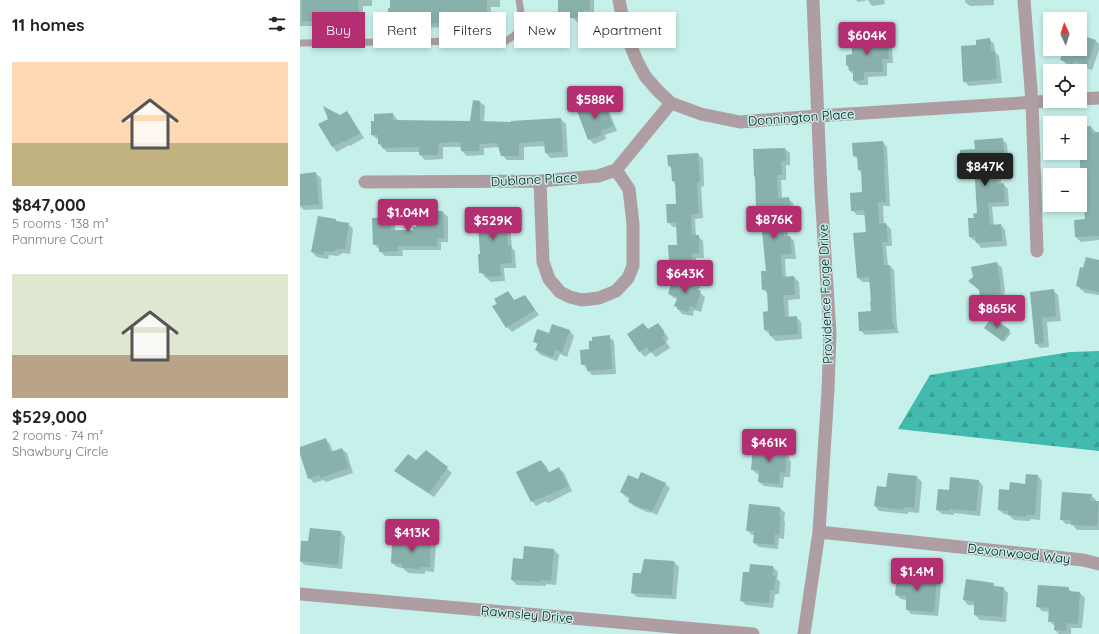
<!DOCTYPE html>
<html lang="en">
<head>
<meta charset="utf-8">
<style>
	body { margin:0; font-family:Quicksand,sans-serif; background:#f2f2f2; color:#222; height:100vh; display:flex; flex-direction:column; font-size:15px; white-space:nowrap }
	* { box-sizing:border-box; margin:0 }
	p { font-size:13px; color:#767676 }
	.icon { flex:none; width:22px; height:22px; fill:none; stroke:currentColor; stroke-width:2; stroke-linecap:round; stroke-linejoin:round }
	.map { position:relative; flex:1; overflow:hidden }
	.panel { display:flex; flex-direction:column; background:#fff; width:300px }
	.panel>* { flex:none }
	.top-card { position:absolute; left:12px; top:12px; width:380px; height:36px; display:flex; gap:8px }
	.needle { width:26px; rotate:356deg }
	.fabs { position:absolute; left:743px; top:12px; display:grid; gap:8px }
	.fabs a { display:grid; place-items:center; width:44px; height:44px; border-radius:0px; background:#fff; box-shadow:0 2px 6px #0003; font-size:20px }
	.price { position:absolute; translate:-50% -34px; padding:0 9px; border-radius:4px; background:#b42e72; color:#fff; font-size:13px; line-height:26px; filter:drop-shadow(0 1px 2px #0008) }
	.price::after { content:''; position:absolute; left:50%; top:24px; width:12px; height:9px; margin-left:-6px; background:inherit; clip-path:polygon(0 0,100% 0,50% 100%) }
	.price.current { background:#222; color:#fff }
	ul { padding:0; list-style:none }
	li { display:grid; align-content:center; gap:8px; height:212px; padding:0 12px }
	li span { display:grid; place-items:center; height:124px; border-radius:0px; color:#555 }
	li>.icon { margin-inline-start:auto }
	span .icon { width:72px; height:72px; fill:#fffc; stroke-width:1 }
	li b { font-size:17px }
	h2 { display:flex; justify-content:space-between; align-items:center; height:48px; padding:0 12px; font-size:17px }
	.pill { padding:0 14px; border-radius:0px; background:#fff; box-shadow:0 2px 6px #0003; font-size:14px; line-height:36px }
	.pill.current { background:#b42e72; color:#fff }
	main { display:flex; flex:1; min-height:0 }
	.map>svg:first-child { display:block }
</style>
</head>
<body>
<main>
<section class="panel">
<h2>11 homes<svg class="icon" aria-label="filters" viewBox="0 0 24 24"><path d="M4 7h16M4 17h16"/><circle cx="9" cy="7" r="2"/><circle cx="15" cy="17" r="2"/></svg></h2>
<ul>
<li><span style="background:linear-gradient(#ffd9b3 65%,#c2b280 0)"><svg class="icon" aria-label="home" viewBox="0 0 24 24"><path d="M3 11l9-7 9 7M6 9v11h12V9"/></svg></span><div><b>$847,000</b><p>5 rooms · 138 m²</p><p>Panmure Court</p></div></li>
<li><span style="background:linear-gradient(#dfe7d0 65%,#b9a48a 0)"><svg class="icon" aria-label="home" viewBox="0 0 24 24"><path d="M3 11l9-7 9 7M6 9v11h12V9"/></svg></span><div><b>$529,000</b><p>2 rooms · 74 m²</p><p>Shawbury Circle</p></div></li>
</ul>
</section>
<div class="map">
<svg width="799" height="634" viewBox="0 0 799 634">
	<defs>
		<pattern id="forest-firs" width="22" height="20" patternUnits="userSpaceOnUse"><rect width="22" height="20" fill="#40bbae"/><path d="M5 1l3.5 6h-7zM16 11l3.5 6h-7z" fill="#37a094"/></pattern>
	</defs>
	<rect width="100%" height="100%" fill="#c6f0ea"/>
	<path fill="url(#forest-firs)" d="M 799,351 L 799,451 L 598,429 L 630,375 L 770,352 Z"/>
	<path fill="#0003" d="M 0,0 L 72,0 L 72,6 L 63,6 L 63,26 L 0,26 Z
		M 91,0 L 200,0 L 200,7 L 191,7 L 191,28 L 94,27 L 89,22 Z
		M 259,0 L 294,0 L 294,15 L 290,15 L 281,22 L 277,22 L 273,18 L 263,18 L 259,14 Z
		M 556,0 L 584,0 L 585,4 L 572,6 L 568,0 L 558,2 Z
		M 665,0 L 694,0 L 694,5 L 670,6 L 665,2 Z
		M 578,35 L 583,39 L 583,43 L 584,44 L 588,44 L 592,49 L 593,63 L 587,63 L 587,76 L 568,77 L 568,85 L 559,85 L 554,81 L 554,75 L 550,71 L 549,67 L 547,65 L 554,55 L 565,42 Z
		M 780,36 L 796,41 L 799,44 L 799,50 L 792,70 L 778,65 L 777,68 L 766,64 L 761,59 L 765,49 L 780,49 Z
		M 690,40 L 694,44 L 695,52 L 699,56 L 702,83 L 669,86 L 664,81 L 677,46 Z
		M 180,102 L 185,106 L 184,122 L 212,123 L 261,119 L 266,124 L 268,157 L 250,158 L 246,153 L 245,146 L 224,147 L 224,160 L 207,160 L 202,155 L 200,147 L 184,148 L 184,155 L 167,156 L 162,151 L 161,147 L 143,147 L 143,159 L 125,160 L 120,155 L 120,152 L 87,152 L 79,144 L 79,139 L 77,139 L 72,135 L 75,122 L 93,114 L 97,119 L 97,121 L 171,122 Z
		M 303,102 L 307,106 L 317,131 L 305,135 L 306,139 L 294,144 L 289,139 Z
		M 47,112 L 51,117 L 64,138 L 50,146 L 49,145 L 37,152 L 33,147 L 20,125 Z
		M 791,127 L 796,132 L 796,134 L 799,133 L 799,240 L 781,242 L 776,237 L 786,220 L 785,201 L 780,202 L 780,175 L 778,175 L 777,170 L 781,170 L 780,128 Z
		M 702,139 L 707,144 L 708,158 L 706,158 L 707,165 L 700,166 L 701,185 L 703,184 L 708,189 L 709,206 L 692,207 L 694,226 L 701,225 L 705,230 L 707,246 L 681,248 L 676,241 L 675,241 L 670,237 L 675,218 L 678,214 L 675,167 L 667,168 L 662,163 L 676,150 Z
		M 583,142 L 587,147 L 590,206 L 583,206 L 584,225 L 586,224 L 591,229 L 592,246 L 586,246 L 588,266 L 590,266 L 594,270 L 597,327 L 599,333 L 565,335 L 560,330 L 572,312 L 571,282 L 563,282 L 558,278 L 567,233 L 566,215 L 557,215 L 552,210 L 564,193 L 562,173 L 559,170 L 559,160 L 554,156 Z
		M 485,149 L 490,153 L 490,165 L 486,165 L 486,180 L 481,180 L 482,199 L 488,198 L 493,203 L 495,219 L 486,220 L 488,237 L 490,237 L 494,241 L 496,259 L 485,259 L 486,278 L 494,277 L 499,282 L 500,299 L 488,300 L 489,318 L 496,317 L 501,322 L 502,339 L 476,341 L 465,330 L 469,312 L 468,294 L 463,289 L 467,272 L 464,232 L 462,214 L 457,210 Z
		M 398,154 L 403,159 L 404,186 L 401,187 L 403,218 L 395,219 L 396,236 L 398,236 L 403,241 L 404,258 L 396,258 L 397,266 L 375,267 L 370,262 L 378,246 L 377,227 L 373,227 L 368,222 L 377,205 L 376,185 L 373,181 L 372,169 L 369,166 Z
		M 16,174 L 21,178 L 23,209 L 4,210 L 0,206 L 0,175 Z
		M 209,209 L 213,214 L 214,225 L 210,225 L 212,248 L 215,251 L 216,268 L 204,268 L 205,281 L 191,282 L 180,272 L 181,255 Z
		M 143,212 L 148,217 L 148,242 L 141,242 L 141,250 L 102,250 L 103,256 L 85,256 L 80,251 L 80,249 L 79,249 L 74,244 L 90,218 L 95,223 L 95,231 L 114,231 Z
		M 36,220 L 38,223 L 48,224 L 53,229 L 50,254 L 43,253 L 38,256 L 29,255 L 28,259 L 17,257 L 12,252 Z
		M 799,261 L 799,295 L 785,293 L 777,286 L 784,269 Z
		M 697,263 L 702,268 L 705,291 L 704,292 L 705,298 L 686,301 L 681,296 L 680,291 Z
		M 374,278 L 395,282 L 400,287 L 398,291 L 405,297 L 401,312 L 394,310 L 393,316 L 382,314 L 378,309 L 376,306 L 378,300 L 374,298 L 369,294 Z
		M 753,290 L 758,295 L 761,321 L 747,322 L 749,347 L 740,348 L 736,343 L 731,293 Z
		M 208,292 L 215,301 L 225,296 L 229,301 L 239,315 L 212,332 L 207,327 L 198,304 Z
		M 358,324 L 368,337 L 368,340 L 366,342 L 370,348 L 356,357 L 351,352 L 345,357 L 340,352 L 328,334 L 349,330 Z
		M 253,325 L 270,331 L 274,336 L 267,357 L 260,354 L 257,361 L 241,355 L 236,350 L 238,345 L 234,341 L 249,335 Z
		M 688,330 L 709,331 L 711,333 L 704,342 Z
		M 309,337 L 314,341 L 316,374 L 292,375 L 288,371 L 288,369 L 282,364 L 290,350 Z
		M 25,439 L 30,444 L 33,452 L 42,449 L 47,453 L 53,473 L 26,482 L 24,480 L 14,483 L 9,478 L 0,451 L 0,448 Z
		M 485,448 L 490,452 L 489,460 L 491,462 L 490,477 L 484,477 L 483,488 L 464,486 L 459,482 L 460,474 L 457,474 L 452,469 Z
		M 126,451 L 152,473 L 134,497 L 100,475 L 96,470 L 116,462 Z
		M 241,461 L 246,466 L 250,473 L 259,469 L 264,473 L 272,491 L 248,503 L 246,501 L 236,506 L 232,501 Z
		M 589,474 L 617,477 L 622,482 L 619,513 L 608,512 L 608,514 L 579,511 L 575,506 L 587,488 Z
		M 738,476 L 742,481 L 740,520 L 731,519 L 730,521 L 714,520 L 709,515 L 704,514 L 699,510 L 710,491 L 726,485 Z
		M 338,480 L 365,484 L 370,488 L 357,515 L 350,512 L 349,513 L 334,506 L 329,501 L 330,499 L 326,497 L 321,492 Z
		M 679,481 L 683,486 L 680,516 L 654,513 L 654,515 L 642,514 L 637,510 Z
		M 791,495 L 796,500 L 796,502 L 799,503 L 799,530 L 777,530 L 772,524 L 766,524 L 761,519 Z
		M 480,508 L 485,513 L 484,520 L 485,522 L 484,539 L 479,538 L 478,549 L 459,547 L 454,543 L 455,535 L 452,535 L 447,530 Z
		M 41,532 L 45,537 L 42,569 L 5,565 L 0,561 L 9,543 Z
		M 131,538 L 136,543 L 134,572 L 125,571 L 125,574 L 108,573 L 103,568 L 97,567 L 92,563 L 106,543 Z
		M 254,550 L 259,555 L 256,585 L 246,584 L 246,586 L 217,585 L 212,580 L 224,560 Z
		M 374,562 L 379,567 L 376,599 L 337,597 L 332,593 L 342,574 Z
		M 473,567 L 478,572 L 477,579 L 480,582 L 479,594 L 475,594 L 473,608 L 446,605 L 441,600 L 450,574 Z
		M 627,577 L 630,580 L 637,580 L 641,585 L 638,616 L 611,614 L 607,609 L 607,600 L 601,599 L 596,595 Z
		M 693,584 L 696,587 L 703,588 L 708,593 L 706,622 L 680,620 L 675,615 L 675,605 L 668,605 L 664,600 Z
		M 768,588 L 772,592 L 780,593 L 785,598 L 782,628 L 771,628 L 771,634 L 759,634 L 755,630 L 755,626 L 749,621 L 750,612 L 742,611 L 737,606 Z"/>
	<path fill="#89b1ab" d="M 2,0 L 58,0 L 59,22 L 2,21 Z
		M 90,0 L 187,0 L 187,23 L 88,23 L 88,8 L 90,8 Z
		M 258,0 L 290,0 L 290,11 L 285,10 L 276,18 L 271,18 L 267,14 L 258,14 Z
		M 564,34 L 578,34 L 579,39 L 581,39 L 581,43 L 588,43 L 589,59 L 582,59 L 583,72 L 564,72 L 564,80 L 553,81 L 553,71 L 549,71 L 548,65 L 546,66 L 546,55 L 552,54 L 552,41 L 564,41 Z
		M 780,35 L 796,40 L 787,66 L 774,61 L 772,64 L 760,60 L 764,49 L 780,49 Z
		M 690,38 L 691,51 L 695,51 L 697,79 L 663,82 L 661,46 L 676,45 L 676,40 Z
		M 173,100 L 180,101 L 180,121 L 211,122 L 211,121 L 261,118 L 263,152 L 245,153 L 244,141 L 219,143 L 219,156 L 201,156 L 197,143 L 180,144 L 179,151 L 161,151 L 160,142 L 139,143 L 138,155 L 119,155 L 119,147 L 82,148 L 82,144 L 78,144 L 78,135 L 71,135 L 71,121 L 74,121 L 74,114 L 93,113 L 93,120 L 170,121 Z
		M 303,100 L 313,126 L 301,131 L 302,135 L 288,140 L 277,111 Z
		M 23,106 L 40,115 L 47,111 L 60,133 L 44,142 L 43,141 L 32,147 L 18,124 L 28,119 Z
		M 791,126 L 792,133 L 799,132 L 799,236 L 775,237 L 774,220 L 785,219 L 783,197 L 780,197 L 780,127 Z
		M 703,138 L 704,153 L 702,153 L 702,161 L 695,161 L 697,184 L 704,183 L 705,202 L 688,203 L 690,225 L 701,224 L 702,241 L 676,243 L 675,237 L 669,237 L 668,218 L 674,218 L 673,214 L 677,213 L 674,163 L 661,164 L 660,150 L 675,149 L 674,140 Z
		M 583,141 L 585,169 L 584,169 L 586,202 L 578,202 L 579,224 L 586,223 L 588,242 L 582,242 L 584,265 L 590,265 L 592,321 L 595,329 L 559,331 L 558,312 L 571,311 L 570,301 L 571,301 L 569,277 L 557,278 L 553,233 L 566,232 L 564,210 L 551,211 L 550,193 L 562,192 L 561,170 L 558,170 L 557,156 L 553,156 L 552,143 Z
		M 485,148 L 486,161 L 481,161 L 482,175 L 477,175 L 478,198 L 489,197 L 491,215 L 481,215 L 484,236 L 490,236 L 492,254 L 481,255 L 482,277 L 494,276 L 495,295 L 483,295 L 485,317 L 497,316 L 498,334 L 470,336 L 469,330 L 464,330 L 463,312 L 468,311 L 467,289 L 462,290 L 461,271 L 466,271 L 462,231 L 463,231 L 462,210 L 456,210 L 455,176 L 454,177 L 453,149 Z
		M 398,153 L 400,182 L 397,182 L 399,214 L 391,214 L 392,235 L 399,235 L 399,253 L 392,254 L 392,261 L 369,262 L 368,245 L 377,245 L 376,222 L 367,223 L 366,204 L 376,204 L 375,181 L 372,181 L 371,166 L 368,166 L 367,155 Z
		M 16,172 L 19,204 L 0,206 L 0,174 Z
		M 209,208 L 210,220 L 206,221 L 208,246 L 211,245 L 212,263 L 200,264 L 201,276 L 185,277 L 185,273 L 179,273 L 178,254 L 180,254 L 177,210 Z
		M 124,211 L 143,211 L 144,238 L 137,238 L 137,246 L 98,246 L 98,251 L 79,252 L 79,244 L 73,245 L 72,218 L 90,217 L 91,230 L 113,230 L 113,227 L 116,227 L 116,223 L 124,223 Z
		M 18,216 L 36,219 L 36,221 L 49,223 L 45,249 L 37,249 L 32,252 L 24,251 L 23,255 L 11,252 Z
		M 786,257 L 799,260 L 799,292 L 780,288 L 780,287 L 776,286 L 780,267 L 783,268 Z
		M 697,262 L 701,287 L 700,287 L 701,293 L 680,297 L 679,290 L 668,281 L 673,277 L 671,267 Z
		M 373,277 L 395,281 L 394,288 L 401,291 L 396,308 L 390,306 L 388,312 L 377,309 L 377,307 L 374,306 L 378,297 L 368,294 Z
		M 754,289 L 756,316 L 742,318 L 744,343 L 735,344 L 730,292 Z
		M 208,291 L 214,300 L 225,295 L 235,310 L 206,328 L 192,306 L 197,304 L 194,299 Z
		M 692,317 L 710,330 L 702,341 L 684,328 Z
		M 343,323 L 348,329 L 358,323 L 364,331 L 364,336 L 362,337 L 366,343 L 350,353 L 347,347 L 339,352 L 327,334 Z
		M 252,324 L 270,330 L 262,352 L 255,350 L 253,357 L 235,350 L 238,343 L 233,342 L 237,329 L 249,333 Z
		M 310,335 L 312,369 L 287,371 L 286,364 L 281,365 L 280,350 L 289,349 L 289,341 L 292,341 L 292,337 Z
		M 26,438 L 30,452 L 42,448 L 49,468 L 20,478 L 20,475 L 8,479 L 0,454 L 0,447 Z
		M 453,444 L 485,447 L 485,456 L 486,456 L 485,473 L 480,472 L 479,484 L 458,482 L 459,470 L 451,470 Z
		M 126,450 L 148,467 L 129,493 L 94,471 L 108,454 L 116,460 Z
		M 241,460 L 248,473 L 259,467 L 268,486 L 242,498 L 241,497 L 231,502 L 216,472 Z
		M 341,472 L 366,483 L 352,511 L 345,508 L 344,509 L 328,502 L 330,497 L 320,492 L 328,475 L 338,479 Z
		M 588,473 L 617,476 L 614,508 L 604,507 L 603,510 L 574,506 L 577,486 L 586,487 Z
		M 726,474 L 738,475 L 735,515 L 726,515 L 726,517 L 708,515 L 708,511 L 698,510 L 699,489 L 709,490 L 710,482 L 725,484 Z
		M 650,477 L 679,480 L 676,511 L 650,509 L 649,511 L 636,510 L 638,489 L 649,490 Z
		M 762,492 L 792,494 L 791,501 L 799,501 L 797,526 L 771,525 L 771,520 L 760,520 Z
		M 449,504 L 480,507 L 479,516 L 481,516 L 479,535 L 475,534 L 474,545 L 453,543 L 454,531 L 446,531 Z
		M 10,528 L 41,531 L 38,565 L 0,561 L 1,541 L 8,541 Z
		M 105,536 L 131,537 L 130,567 L 121,567 L 121,569 L 102,568 L 102,564 L 91,563 L 92,542 L 105,542 Z
		M 224,546 L 254,549 L 251,581 L 241,580 L 241,582 L 211,580 L 213,558 L 223,559 Z
		M 344,559 L 374,561 L 372,595 L 331,593 L 333,573 L 341,573 Z
		M 450,564 L 473,566 L 473,576 L 476,576 L 474,590 L 470,590 L 469,603 L 440,601 L 443,572 L 449,572 Z
		M 597,573 L 627,576 L 627,578 L 637,579 L 634,612 L 606,610 L 606,596 L 595,595 Z
		M 666,579 L 694,583 L 693,586 L 704,587 L 702,617 L 674,615 L 674,601 L 663,600 Z
		M 738,585 L 769,587 L 768,591 L 780,592 L 778,624 L 767,623 L 766,631 L 754,630 L 755,622 L 748,622 L 749,608 L 736,607 Z"/>
	<g fill="none" stroke-linecap="round" stroke-linejoin="round">
		<path stroke="#ae9ea4" stroke-width="7" d="M 0,43 L 173,41 L 202,44 L 216,34 L 222,19 L 219,0"/>
		<path stroke="#ae9ea4" stroke-width="13" d="M 319,0 L 326,35 L 337,61 L 345,76 L 358,91 L 371,103 L 401,114 L 440,122 L 517,116 L 753,101
			M 724,0 L 732,102 L 737,251
			M 780,99 L 799,98
			M 240,181 L 243,262 L 249,279 L 260,292 L 270,297 L 282,300 L 299,298 L 316,291 L 328,278 L 333,266 L 333,224 L 329,189 L 316,170
			M 65,182 L 240,181 L 298,176 L 316,170 L 371,103
			M 519,532 L 783,560 L 799,564
			M 0,594 L 453,634
			M 504,634 L 519,532 L 528,390 L 530,333 L 521,193 L 513,0"/>
	</g>
	<g text-anchor="middle" stroke-width="3" stroke-linejoin="round" paint-order="stroke">
		<g font-size="13" fill="#03100e" stroke="#c6f0ea">
			<text transform="translate(501 117) rotate(-4)" y="5">Donnington Place</text>
			<text transform="translate(234 179) rotate(-3)" y="5">Dublane Place</text>
			<text transform="translate(525 294) rotate(-92)" y="5">Providence Forge Drive</text>
			<text transform="translate(719 553) rotate(6)" y="5">Devonwood Way</text>
			<text transform="translate(227 614) rotate(5)" y="5">Rawnsley Drive</text>
		</g>
	</g>
</svg>
<div class="fabs">
<a><svg class="needle" viewBox="-14 -14 28 28"><path d="M0-13l5 13h-10z" fill="#e53935"/><path d="M0 13l5-13h-10z" fill="#767676"/></svg></a>
<a><svg class="icon" aria-label="locate" viewBox="0 0 24 24"><circle cx="12" cy="12" r="6"/><path d="M12 2v4M12 18v4M2 12h4M18 12h4"/></svg></a>
<a>+</a>
<a>−</a>
</div>
<b class="price" style="left:567px;top:56px">$604K</b>
<b class="price" style="left:295px;top:120px">$588K</b>
<b class="price current" style="left:685px;top:187px">$847K</b>
<b class="price" style="left:108px;top:233px">$1.04M</b>
<b class="price" style="left:474px;top:240px">$876K</b>
<b class="price" style="left:193px;top:241px">$529K</b>
<b class="price" style="left:385px;top:294px">$643K</b>
<b class="price" style="left:697px;top:329px">$865K</b>
<b class="price" style="left:469px;top:463px">$461K</b>
<b class="price" style="left:112px;top:553px">$413K</b>
<b class="price" style="left:617px;top:592px">$1.4M</b>
<div class="top-card">
<a class="pill current">Buy</a>
<a class="pill">Rent</a>
<a class="pill">Filters</a>
<a class="pill">New</a>
<a class="pill">Apartment</a>
</div>
</div>
</main>
</body>
</html>
